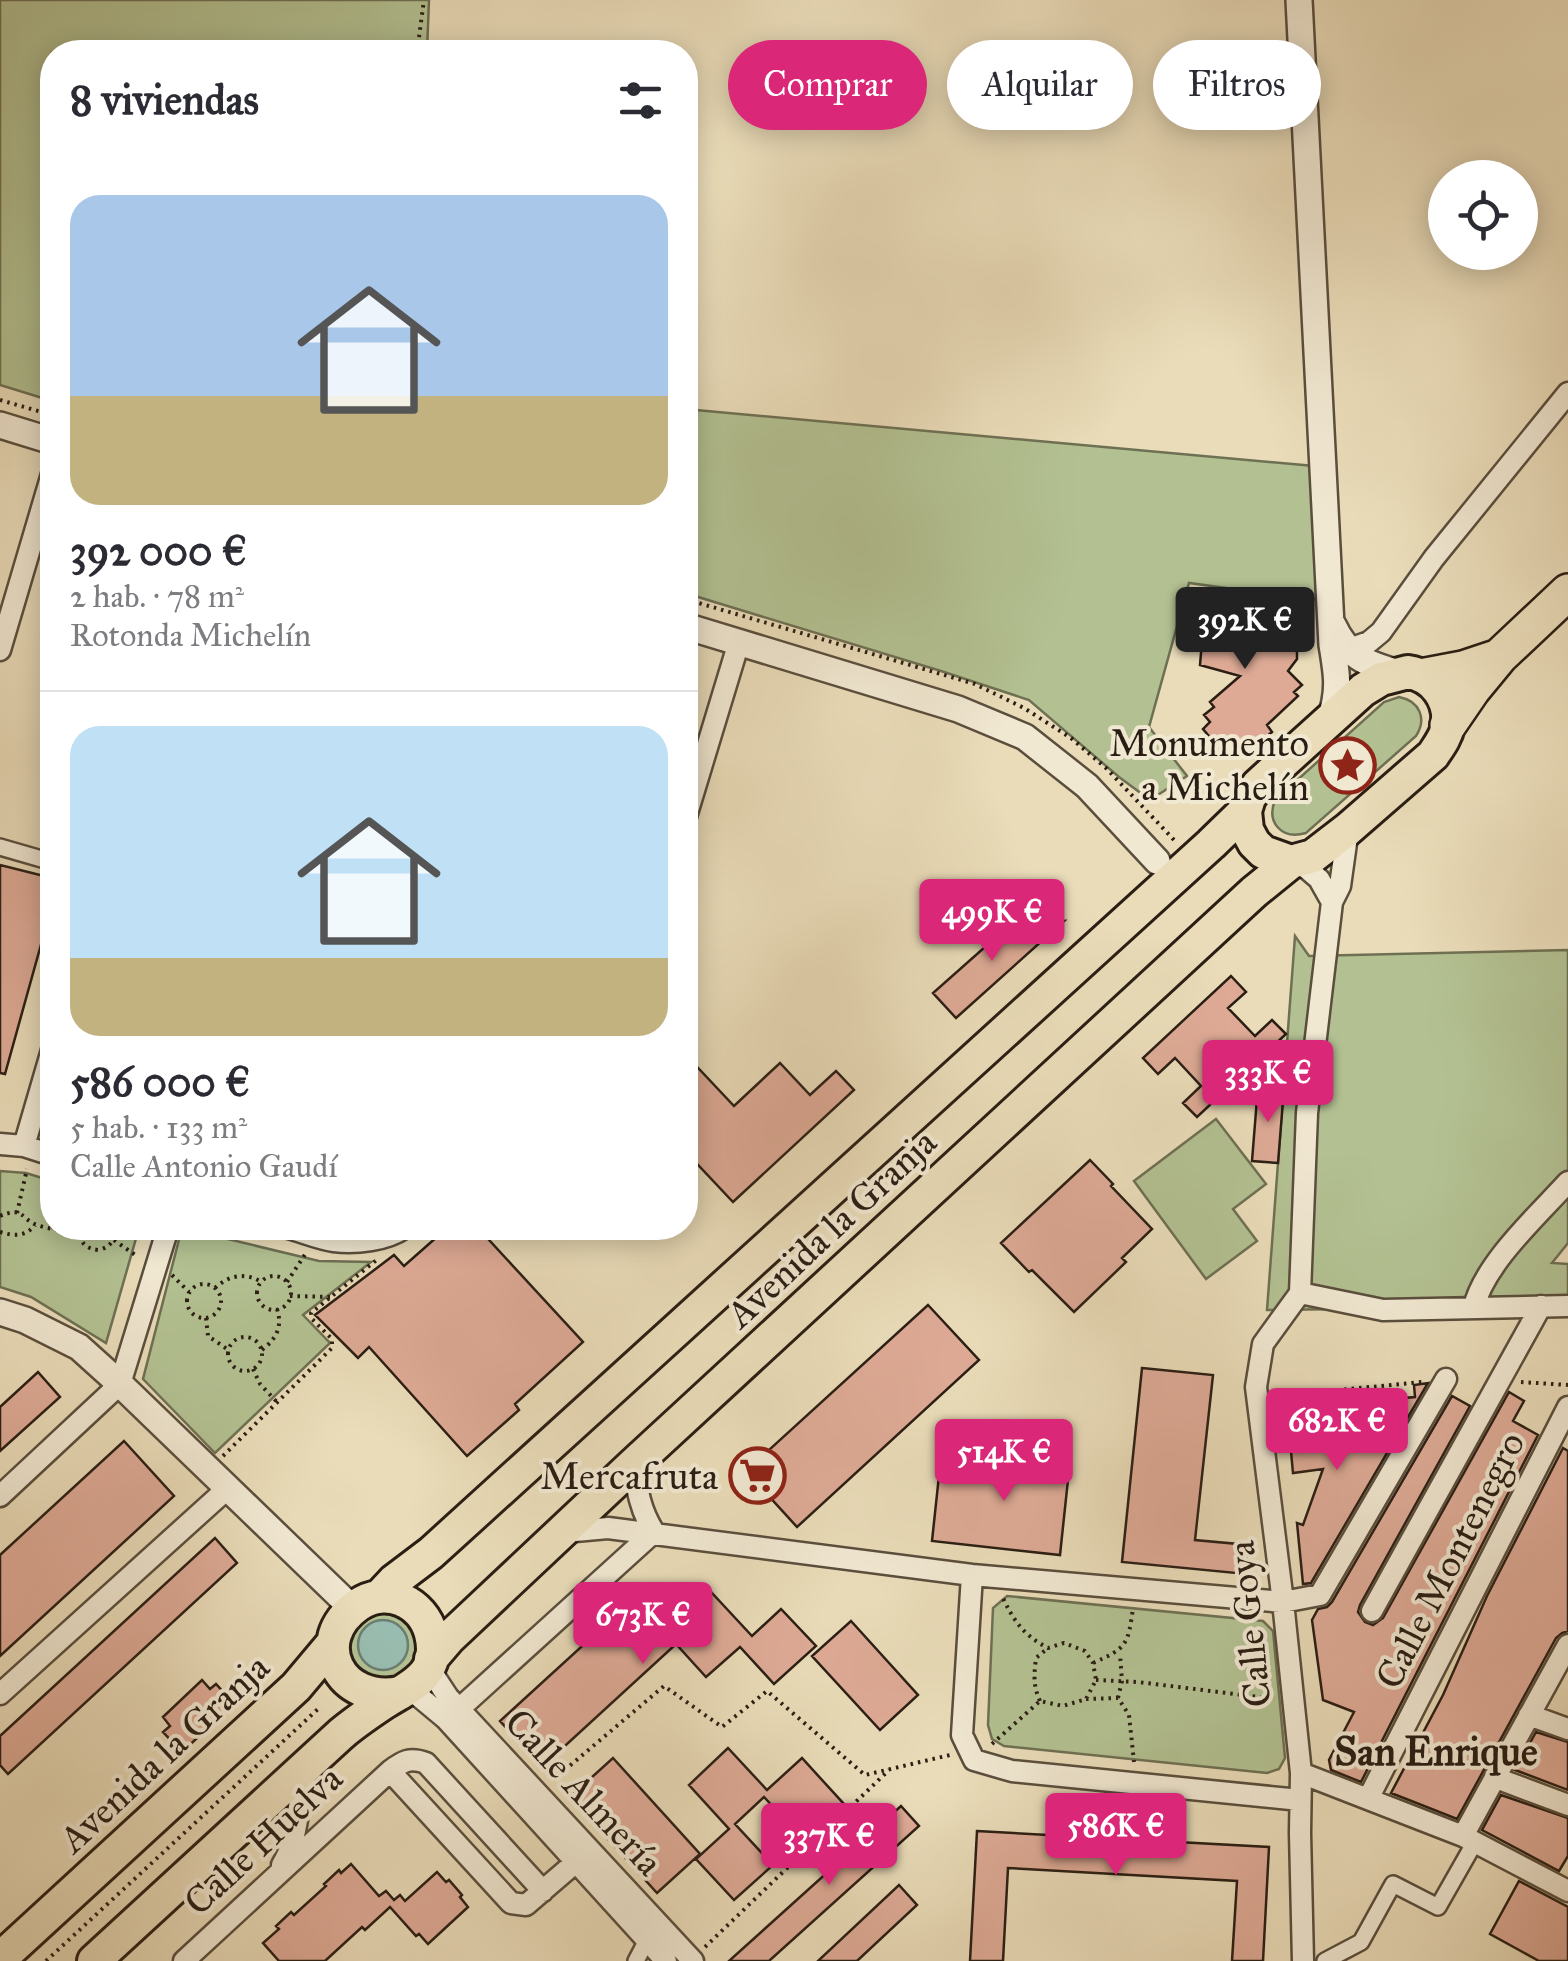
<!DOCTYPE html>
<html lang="es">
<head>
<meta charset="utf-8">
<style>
	body { margin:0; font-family:"IM FELL Great Primer",serif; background:#f7f7f7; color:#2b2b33; height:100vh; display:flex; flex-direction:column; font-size:38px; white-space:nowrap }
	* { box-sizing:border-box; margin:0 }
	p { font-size:32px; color:#7c7c81 }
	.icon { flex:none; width:55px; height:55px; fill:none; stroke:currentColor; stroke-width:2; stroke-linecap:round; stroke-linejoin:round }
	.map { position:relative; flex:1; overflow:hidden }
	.drawer { position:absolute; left:40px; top:40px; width:658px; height:1200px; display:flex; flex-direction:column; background:#fff; border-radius:40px; box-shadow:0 5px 25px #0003 }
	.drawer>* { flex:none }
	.banner { position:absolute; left:728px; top:40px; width:690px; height:90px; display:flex; gap:20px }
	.fabs { position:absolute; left:1428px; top:160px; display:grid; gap:20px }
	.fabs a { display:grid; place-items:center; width:110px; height:110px; border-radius:50%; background:#fff; box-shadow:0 5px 25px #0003; font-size:50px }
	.price { position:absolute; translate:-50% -85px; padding:0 22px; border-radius:10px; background:#db2777; color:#fff; font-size:32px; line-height:65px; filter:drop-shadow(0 2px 5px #0008) }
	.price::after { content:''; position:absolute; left:50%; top:60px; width:30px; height:22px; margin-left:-15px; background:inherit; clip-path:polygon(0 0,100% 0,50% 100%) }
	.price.active { background:#222; color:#fff }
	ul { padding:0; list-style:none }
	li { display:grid; align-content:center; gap:20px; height:530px; padding:0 30px }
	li+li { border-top:2px solid #e1e1e2 }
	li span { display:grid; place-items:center; height:310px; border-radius:30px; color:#555 }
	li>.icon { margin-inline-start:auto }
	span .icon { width:180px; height:180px; fill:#fffc; stroke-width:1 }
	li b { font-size:42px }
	h2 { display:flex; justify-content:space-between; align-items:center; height:120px; padding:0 30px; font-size:42px }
	.tag { padding:0 35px; border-radius:45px; background:#fff; box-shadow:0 5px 25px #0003; font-size:35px; line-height:90px }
	.tag.active { background:#db2777; color:#fff }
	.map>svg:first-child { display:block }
</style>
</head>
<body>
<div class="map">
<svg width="1568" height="1961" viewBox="0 0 1568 1961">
	<rect width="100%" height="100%" fill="#eadcb9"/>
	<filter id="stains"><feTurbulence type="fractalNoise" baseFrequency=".002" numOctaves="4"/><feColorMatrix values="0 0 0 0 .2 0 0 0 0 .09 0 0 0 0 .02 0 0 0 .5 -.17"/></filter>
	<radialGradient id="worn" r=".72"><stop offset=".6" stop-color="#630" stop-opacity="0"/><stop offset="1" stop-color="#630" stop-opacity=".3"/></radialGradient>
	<path fill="#b3c192" stroke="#6e7053" stroke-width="2.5" d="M 0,0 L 429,0 L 427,52 L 52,52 L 52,401 L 0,385 Z
		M 685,409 L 1325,467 L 1330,602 L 1189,583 L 1149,727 L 1187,776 L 1150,800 L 1119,777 L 1029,700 L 941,671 L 685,593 Z
		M 1399,697 C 1420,701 1427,719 1416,736 L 1306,833 C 1282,840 1266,823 1275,800 L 1384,702 Z
		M 1295,936 L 1309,956 L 1568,950 L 1568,1243 L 1552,1263 L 1568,1264 L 1568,1303 L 1421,1308 L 1267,1310 Z
		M 1216,1119 L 1266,1184 L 1233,1209 L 1257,1241 L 1206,1279 L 1134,1181 Z
		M 0,1171 L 26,1173 L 52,1181 L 52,1228 L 139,1228 L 106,1343 L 31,1297 L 0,1287 Z
		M 182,1228 L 319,1261 L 371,1262 L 303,1315 L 330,1343 L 215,1453 L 143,1379 Z
		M 1007,1596 L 1263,1621 L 1273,1631 L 1285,1758 L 1279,1769 L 1267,1773 L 1004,1746 L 992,1739 L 988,1725 L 993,1608 Z
		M 378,1609 C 398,1613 415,1617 418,1640 C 422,1676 375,1698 355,1666 C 354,1665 348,1655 347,1653 C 346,1646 350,1636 351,1629 Z"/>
	<path fill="#98bcaf" stroke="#6c7d71" stroke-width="2.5" d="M358 1645a25 25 0 1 1 50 0a25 25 0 1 1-50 0Z"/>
	<path fill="#deaa96" stroke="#2a1e14" stroke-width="2.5" d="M 1206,593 L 1251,603 L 1250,609 L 1265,618 L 1262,625 L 1290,641 L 1297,648 L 1297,659 L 1288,671 L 1302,685 L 1294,692 L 1298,696 L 1267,725 L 1272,732 L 1254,747 L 1219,748 L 1203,729 L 1210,722 L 1204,715 L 1214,707 L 1210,702 L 1240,676 L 1200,665 Z
		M 0,865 L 52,878 L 52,905 L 5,1074 L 0,1073 Z
		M 1064,921 L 956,1018 L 933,993 L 1012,923 Z
		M 1231,976 L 1246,992 L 1228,1008 L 1255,1036 L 1272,1020 L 1286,1034 L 1197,1117 L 1183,1103 L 1201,1086 L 1175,1058 L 1158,1074 L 1143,1058 Z
		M 685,1054 L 734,1106 L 780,1063 L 810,1095 L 836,1071 L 854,1090 L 733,1202 L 685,1151 Z
		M 1258,1086 L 1284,1088 L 1278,1163 L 1252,1161 Z
		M 1090,1160 L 1113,1184 L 1111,1186 L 1152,1229 L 1122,1258 L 1126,1262 L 1074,1312 L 1032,1270 L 1029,1272 L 1001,1243 Z
		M 447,1228 L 478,1228 L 583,1342 L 515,1404 L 519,1410 L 467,1456 L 369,1347 L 358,1358 L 315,1315 L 394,1255 L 404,1266 Z
		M 928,1305 L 979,1360 L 797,1527 L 746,1471 Z
		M 1142,1368 L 1213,1375 L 1195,1540 L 1249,1545 L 1246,1574 L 1122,1562 Z
		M 38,1372 L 60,1397 L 0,1451 L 0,1407 Z
		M 1428,1383 L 1311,1583 L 1303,1584 L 1297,1523 L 1303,1525 L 1323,1469 L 1293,1473 L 1287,1408 L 1322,1405 L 1326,1441 L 1385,1439 L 1381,1400 L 1415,1397 L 1414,1385 Z
		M 1509,1392 L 1524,1401 L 1513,1421 L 1538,1435 L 1361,1782 L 1331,1770 L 1329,1760 L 1354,1712 L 1323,1700 L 1312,1620 L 1318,1609 L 1327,1607 L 1332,1602 L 1452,1396 L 1470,1406 L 1360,1605 L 1358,1612 L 1365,1622 L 1373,1625 L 1383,1618 Z
		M 124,1441 L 174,1496 L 0,1656 L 0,1555 Z
		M 1563,1448 L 1568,1451 L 1568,1631 L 1562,1633 L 1556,1638 L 1457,1819 L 1391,1793 L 1443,1695 L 1487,1596 Z
		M 988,1452 L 1070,1461 L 1060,1555 L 932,1541 L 940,1466 L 986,1470 Z
		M 215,1538 L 237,1563 L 8,1774 L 0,1765 L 0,1736 Z
		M 712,1593 L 752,1636 L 781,1609 L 816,1646 L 774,1684 L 740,1647 L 706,1677 L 676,1644 L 542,1767 L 500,1721 L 638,1595 L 670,1631 Z
		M 851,1621 L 918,1695 L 880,1730 L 812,1656 Z
		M 202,1680 L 210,1689 L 216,1684 L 234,1704 L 182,1752 L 163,1732 L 170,1726 L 163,1717 Z
		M 1536,1732 L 1568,1742 L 1568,1790 L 1515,1770 Z
		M 728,1748 L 767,1790 L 802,1758 L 843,1803 L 803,1839 L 764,1797 L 735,1824 L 773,1865 L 734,1900 L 696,1859 L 729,1829 L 689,1785 Z
		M 613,1758 L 700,1854 L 657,1893 L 570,1797 Z
		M 1501,1795 L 1568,1818 L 1568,1856 L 1559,1871 L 1482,1830 Z
		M 901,1806 L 919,1826 L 769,1961 L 729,1961 Z
		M 977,1831 L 1269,1847 L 1263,1961 L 1232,1961 L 1237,1881 L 1008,1868 L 1003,1961 L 970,1961 Z
		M 351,1864 L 379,1896 L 386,1891 L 394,1900 L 400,1895 L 405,1901 L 437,1872 L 446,1882 L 449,1880 L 462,1895 L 460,1897 L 468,1907 L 428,1944 L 419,1934 L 416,1936 L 390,1907 L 365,1930 L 362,1927 L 325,1961 L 279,1961 L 263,1943 L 279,1929 L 276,1926 L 291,1912 L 294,1915 L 326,1886 L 324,1884 L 339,1870 L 341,1873 Z
		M 1519,1881 L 1568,1907 L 1568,1961 L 1539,1961 L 1490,1934 Z
		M 899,1885 L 917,1905 L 857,1961 L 818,1961 Z"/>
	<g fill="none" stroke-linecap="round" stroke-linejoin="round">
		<defs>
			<path id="pedestrian" d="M 0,847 L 52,862
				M 636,1961 L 647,1940
				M 1325,1961 L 1361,1942 L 1393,1884 L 1438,1907 L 1475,1842"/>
			<path id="minor" d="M 0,650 L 52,474
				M 1347,650 L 1369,642 L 1381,632 L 1434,558 L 1568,393
				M 685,820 L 739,642
				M 1348,829 L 1340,886 L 1332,902 L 1307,1113 L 1300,1293 L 1383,1310 L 1568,1306
				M 1298,861 L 1319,879 L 1332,902
				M 0,1144 L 24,1146 L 52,1155
				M 24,1146 L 52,1050
				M 288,1228 C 303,1232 319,1239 334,1241 C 356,1244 387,1240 404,1228
				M 1300,1293 L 1263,1344 L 1256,1387 L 1283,1602 L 1301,1773 L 1300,1833 L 1303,1961
				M 1474,1307 C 1484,1264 1538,1215 1568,1182
				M 634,1464 C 637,1490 640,1510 654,1532
				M 0,1496 L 120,1384 L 168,1228
				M 564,1532 L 608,1528 L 972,1575 L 1283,1602 L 1320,1595 L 1446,1379
				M 972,1575 L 962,1735 L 974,1760 L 1012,1771 L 1300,1800
				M 1372,1611 L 1541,1306
				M 429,1668 L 448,1697 L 693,1961
				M 410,1689 L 446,1719 L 666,1961
				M 0,1694 L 228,1488
				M 459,1709 L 654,1532
				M 1529,1715 L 1568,1729
				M 390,1771 C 403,1761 410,1757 426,1763 L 543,1891
				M 1301,1773 L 1463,1836 L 1568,1891
				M 1496,1778 L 1568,1805
				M 1368,1799 L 1568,1407
				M 1463,1836 L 1568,1645
				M 282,1865 C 300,1836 297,1801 306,1768
				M 184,1961 L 390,1771 L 511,1903 L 526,1905 L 576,1862"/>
			<path id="tertiary" d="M 1299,0 L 1332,645 C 1337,674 1340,691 1330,720
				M 0,425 L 52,441
				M 1333,625 C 1348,657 1365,663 1398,673
				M 685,626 L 958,709 L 1025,737 L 1087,786 L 1157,861
				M 0,1312 L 25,1320 L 79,1347 L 120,1384 L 353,1609"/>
			<path id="primary" d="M 1408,672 C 1434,676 1451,699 1448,726 C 1446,737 1439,746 1433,755 L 1348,829 L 1313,856 L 1291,862 L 1263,852 L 1254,843 L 1247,830 L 1245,811 L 1249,798 L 1258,785 L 1363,690 L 1381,679 Z
				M 379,1597 L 394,1581 L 431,1553 L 1211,844 L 1245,811
				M 431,1659 L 449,1638 L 634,1464 L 1254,892 L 1291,862
				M 0,1959 L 296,1687 L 333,1643
				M 94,1961 L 341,1734 C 355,1722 370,1712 385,1702 C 413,1685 441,1674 431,1634 C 427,1618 416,1606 402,1600 C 387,1594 371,1596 358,1605 C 307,1641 340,1705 400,1693"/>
			<path id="trunk" d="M 1426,676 L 1463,669 L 1499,657
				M 1448,725 L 1472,690 L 1500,656 L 1568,592"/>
		</defs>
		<use href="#pedestrian" stroke="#5a4e3d" stroke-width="20"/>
		<use href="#minor" stroke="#5a4e3d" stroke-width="25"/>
		<use href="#tertiary" stroke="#5a4e3d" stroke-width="30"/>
		<use href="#primary" stroke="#2a1e14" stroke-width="38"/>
		<use href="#trunk" stroke="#2a1e14" stroke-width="40"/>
		<path stroke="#2a1e14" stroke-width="4" stroke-dasharray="2.5 5" stroke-linecap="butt" d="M 417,52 L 424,0
			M 0,400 L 52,415
			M 685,599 L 975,684 L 1024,708 L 1071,738 L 1106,768 L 1176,842
			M 17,1213 L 27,1169
			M 0,1216 C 25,1206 20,1219 37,1225 C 50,1230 66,1230 79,1232
			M 80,1228 C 78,1241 85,1249 99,1250 C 110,1247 116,1240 115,1228
			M 0,1232 C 13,1236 26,1237 35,1225
			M 114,1240 L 138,1257
			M 172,1275 L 189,1292
			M257 1293a17 17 0 1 1 34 0a17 17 0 1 1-34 0Z
			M 287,1282 L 306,1253
			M187 1301a17 17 0 1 1 34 0a17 17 0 1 1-34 0Z
			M 215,1288 C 228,1276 243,1272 260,1281
			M 290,1296 L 331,1297
			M 206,1318 L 208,1336 L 227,1349
			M228 1354a17 17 0 1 1 34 0a17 17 0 1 1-34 0Z
			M 262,1350 C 276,1339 283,1327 277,1309
			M 253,1369 L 260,1384 L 276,1401
			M 1521,1382 L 1568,1385
			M 1277,1396 L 1422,1382
			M 223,1456 L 332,1348 L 332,1339 L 312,1319 L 311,1313 L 379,1258
			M 1093,1663 C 1127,1648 1128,1645 1133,1608
			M 1096,1680 L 1138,1682 L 1275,1699
			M 1118,1698 L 1122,1681 L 1120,1654
			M 1086,1699 L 1118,1698 L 1129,1715 L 1134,1762
			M 1040,1701 C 1033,1686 1034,1674 1036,1658 L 1048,1648
			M 992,1744 L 1040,1701 L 1063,1706 L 1086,1699 L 1096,1680 L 1093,1663 L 1085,1651 L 1064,1643 L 1048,1648 C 1024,1636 1013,1620 1002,1596
			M 553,1780 L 664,1686 L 722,1727 L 767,1691 L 865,1775 L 950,1755
			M 705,1947 L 889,1770
			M 46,1961 L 318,1709"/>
		<use href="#pedestrian" stroke="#f1e8d2" stroke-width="15"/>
		<use href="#minor" stroke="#f1e8d2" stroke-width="20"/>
		<use href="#tertiary" stroke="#f1e8d2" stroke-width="25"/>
		<use href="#primary" stroke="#eadcb9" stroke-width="32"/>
		<use href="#trunk" stroke="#eadcb9" stroke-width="35"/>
	</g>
	<defs>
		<symbol id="sight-ring" viewBox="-11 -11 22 22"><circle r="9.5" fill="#f1e8d2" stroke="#8f2418" stroke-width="1.5"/><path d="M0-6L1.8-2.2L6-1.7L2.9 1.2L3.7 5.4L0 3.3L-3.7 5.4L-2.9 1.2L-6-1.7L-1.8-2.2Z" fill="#8f2418"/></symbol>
		<symbol id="supermarket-ring" viewBox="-11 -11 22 22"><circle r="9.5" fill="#f1e8d2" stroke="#8f2418" stroke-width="1.5"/><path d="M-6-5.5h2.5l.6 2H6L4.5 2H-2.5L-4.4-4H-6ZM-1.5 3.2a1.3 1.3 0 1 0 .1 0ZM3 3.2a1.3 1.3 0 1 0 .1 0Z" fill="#8f2418"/></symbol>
	</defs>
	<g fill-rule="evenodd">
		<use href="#sight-ring" x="1316" y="734" width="63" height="63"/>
		<use href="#supermarket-ring" x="726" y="1444" width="63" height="63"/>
	</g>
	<g text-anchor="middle" stroke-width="8" stroke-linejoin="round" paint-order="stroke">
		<g font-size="38" fill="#2a1e14" stroke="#f1e8d2" text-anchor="end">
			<text x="1309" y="756">Monumento<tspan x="1309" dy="44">a Michelín</tspan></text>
			<text x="718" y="1489">Mercafruta</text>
		</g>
		<g font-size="38" fill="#2a1e14" stroke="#f1e8d2">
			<text transform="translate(831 1228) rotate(-43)" y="13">Avenida la Granja</text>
			<text transform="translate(1450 1560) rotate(-63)" y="13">Calle Montenegro</text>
			<text transform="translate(1249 1624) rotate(-96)" y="13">Calle Goya</text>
			<text transform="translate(164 1753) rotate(-43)" y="13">Avenida la Granja</text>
			<text transform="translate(584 1792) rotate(47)" y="13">Calle Almería</text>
			<text transform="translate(263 1840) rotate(-43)" y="13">Calle Huelva</text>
		</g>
		<g font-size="40" font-weight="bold" fill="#2a1e14" stroke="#f1e8d2">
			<text x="1436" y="1765">San Enrique</text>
		</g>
	</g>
	<rect width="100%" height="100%" filter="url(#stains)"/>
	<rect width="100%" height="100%" fill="url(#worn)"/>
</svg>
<div class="fabs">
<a><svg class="icon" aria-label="locate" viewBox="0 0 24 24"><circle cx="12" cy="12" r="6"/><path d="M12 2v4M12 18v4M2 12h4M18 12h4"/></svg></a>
</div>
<b class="price active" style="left:1245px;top:672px">392K €</b>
<b class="price" style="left:992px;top:964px">499K €</b>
<b class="price" style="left:1268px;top:1125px">333K €</b>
<b class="price" style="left:1337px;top:1473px">682K €</b>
<b class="price" style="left:1004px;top:1504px">514K €</b>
<b class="price" style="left:643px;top:1667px">673K €</b>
<b class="price" style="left:1116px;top:1878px">586K €</b>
<b class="price" style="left:829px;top:1888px">337K €</b>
<div class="banner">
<a class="tag active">Comprar</a>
<a class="tag">Alquilar</a>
<a class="tag">Filtros</a>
</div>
<section class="drawer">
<h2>8 viviendas<svg class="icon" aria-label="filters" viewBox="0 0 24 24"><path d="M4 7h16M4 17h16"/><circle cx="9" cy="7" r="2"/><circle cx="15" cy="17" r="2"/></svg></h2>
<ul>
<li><span style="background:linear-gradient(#a9c7e8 65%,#c2b280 0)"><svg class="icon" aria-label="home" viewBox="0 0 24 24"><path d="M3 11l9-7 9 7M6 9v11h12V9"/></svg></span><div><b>392 000 €</b><p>2 hab. · 78 m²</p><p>Rotonda Michelín</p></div></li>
<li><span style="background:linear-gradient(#bfe0f5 75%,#c2b280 0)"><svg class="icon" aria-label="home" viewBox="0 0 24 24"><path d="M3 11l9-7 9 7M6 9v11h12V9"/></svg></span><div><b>586 000 €</b><p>5 hab. · 133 m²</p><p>Calle Antonio Gaudí</p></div></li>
</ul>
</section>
</div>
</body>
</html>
